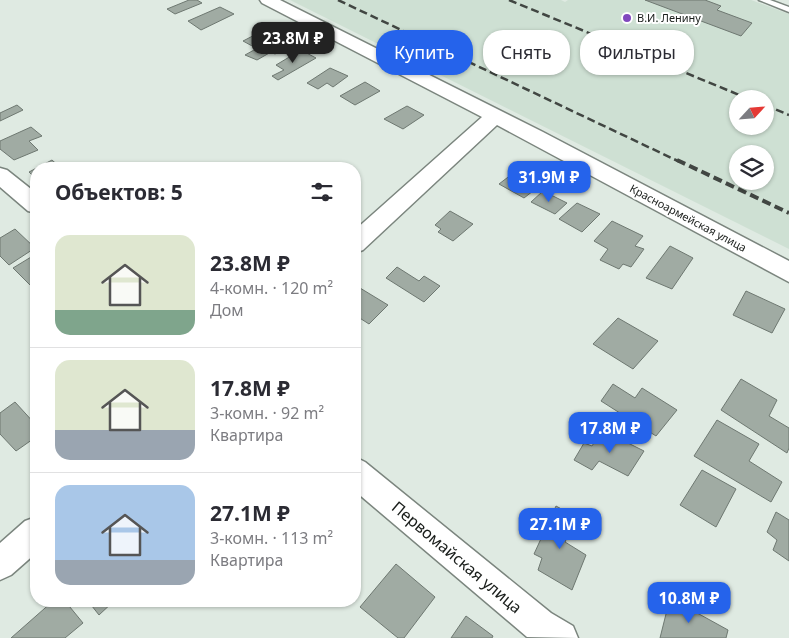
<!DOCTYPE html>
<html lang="ru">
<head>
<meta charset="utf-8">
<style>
	body { margin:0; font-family:"Noto Sans",sans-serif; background:#f7f7f7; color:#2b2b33; height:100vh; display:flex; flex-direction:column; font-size:19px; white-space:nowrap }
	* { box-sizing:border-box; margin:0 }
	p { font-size:16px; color:#7c7c81 }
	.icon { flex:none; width:28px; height:28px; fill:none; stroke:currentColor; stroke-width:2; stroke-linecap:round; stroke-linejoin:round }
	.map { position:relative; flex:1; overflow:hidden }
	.sheet { position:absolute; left:30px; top:162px; width:331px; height:445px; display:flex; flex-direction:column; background:#fff; border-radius:20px; box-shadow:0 1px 4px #0004 }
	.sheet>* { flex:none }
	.guide { position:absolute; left:376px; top:30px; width:338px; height:45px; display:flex; gap:10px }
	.needle { width:32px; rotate:64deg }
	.buttons { position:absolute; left:729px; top:90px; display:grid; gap:10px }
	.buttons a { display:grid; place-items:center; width:45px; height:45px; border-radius:50%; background:#fff; box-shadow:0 1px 4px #0004; font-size:25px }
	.price { position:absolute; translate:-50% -42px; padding:0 11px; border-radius:10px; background:#2563eb; color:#fff; font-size:16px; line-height:32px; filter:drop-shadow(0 1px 2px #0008) }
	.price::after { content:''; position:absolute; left:50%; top:30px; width:15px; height:11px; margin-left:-8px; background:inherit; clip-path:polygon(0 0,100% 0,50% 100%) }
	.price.selected { background:#222; color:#fff }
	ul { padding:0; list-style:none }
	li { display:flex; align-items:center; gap:15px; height:125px; padding:0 25px }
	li+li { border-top:1px solid #e1e1e2 }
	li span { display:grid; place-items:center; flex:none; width:140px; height:100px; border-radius:15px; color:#555 }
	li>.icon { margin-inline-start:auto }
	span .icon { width:60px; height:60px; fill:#fffc; stroke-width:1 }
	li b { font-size:21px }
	h2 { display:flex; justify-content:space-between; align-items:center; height:60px; padding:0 25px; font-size:21px }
	.pill { padding:0 18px; border-radius:20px; background:#fff; box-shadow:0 1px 4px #0004; font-size:18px; line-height:45px }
	.pill.selected { background:#2563eb; color:#fff }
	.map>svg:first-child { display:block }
</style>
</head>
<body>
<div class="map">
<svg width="789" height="638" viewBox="0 0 789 638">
	<rect width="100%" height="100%" fill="#dfeae2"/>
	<path fill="#cee0d3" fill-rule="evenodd" d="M 290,0 L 561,0 L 565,2 L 568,0 L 751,0 L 789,14 L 789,249 ZM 738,99 L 765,99 L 765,126 L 738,126 ZM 738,154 L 765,154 L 765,181 L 738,181 Z"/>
	<path fill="#a0aba3" stroke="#6e7871" d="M 189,0 L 197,0 L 202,3 L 175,14 L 167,9 Z
		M 645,0 L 705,0 L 721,6 L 717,10 L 752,23 L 741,36 Z
		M 220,7 L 234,14 L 201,30 L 188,21 Z
		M 272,26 L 283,32 L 254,47 L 243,41 Z
		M 283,34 L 298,41 L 275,54 L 271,52 L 257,60 L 245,55 Z
		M 301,50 L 316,58 L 278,80 L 272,76 L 284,70 L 276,65 Z
		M 330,68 L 348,76 L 333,87 L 327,83 L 318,89 L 307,83 Z
		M 365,82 L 380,91 L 355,105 L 340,96 Z
		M 17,105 L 23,110 L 0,121 L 0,113 Z
		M 407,106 L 424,115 L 403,129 L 384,119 Z
		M 31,127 L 42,136 L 29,141 L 38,150 L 14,160 L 0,149 L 0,141 Z
		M 52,160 L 62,169 L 36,169 L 36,179 L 29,172 Z
		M 516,171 L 542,184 L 524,198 L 499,184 Z
		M 543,191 L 567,203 L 555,214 L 531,202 Z
		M 577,203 L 600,214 L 582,232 L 559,219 Z
		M 450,211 L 473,224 L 453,241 L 438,232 L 441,229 L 435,225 Z
		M 612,221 L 643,236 L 635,246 L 644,249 L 631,267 L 623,264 L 619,269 L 600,260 L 608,249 L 594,241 Z
		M 15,229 L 35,248 L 9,265 L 0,256 L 0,238 Z
		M 670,246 L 693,258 L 672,289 L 646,278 Z
		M 36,254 L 36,289 L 35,290 L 13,268 Z
		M 397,267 L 419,281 L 424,276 L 440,286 L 424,302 L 386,278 Z
		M 360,288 L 388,305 L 369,324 L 355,315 L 355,294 Z
		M 746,291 L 785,309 L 772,333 L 733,315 Z
		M 618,318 L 658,341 L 633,369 L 593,344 Z
		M 741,379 L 777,400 L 769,416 L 789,428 L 789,448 L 787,453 L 721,410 Z
		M 613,384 L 635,398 L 642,388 L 677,410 L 656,436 L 601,401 Z
		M 15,402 L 36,425 L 36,437 L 16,451 L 0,434 L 0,413 Z
		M 717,420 L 759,444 L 749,461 L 782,482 L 771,502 L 694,456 Z
		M 602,430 L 644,451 L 628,476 L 599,461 L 592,470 L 574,460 L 584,443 L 592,446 Z
		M 702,470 L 736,489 L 716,527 L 680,505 Z
		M 556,506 L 576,517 L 565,542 L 586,555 L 572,590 L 538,570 L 542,558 L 534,554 Z
		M 776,512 L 789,520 L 789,561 L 773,550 L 777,540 L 767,532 Z
		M 396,564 L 435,597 L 404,638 L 398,638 L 360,607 Z
		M 670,598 L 728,630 L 726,638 L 660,638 Z
		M 53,601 L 65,601 L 83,623 L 65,638 L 11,638 Z
		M 88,601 L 114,601 L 99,615 Z
		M 466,616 L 493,636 L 492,638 L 451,638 Z"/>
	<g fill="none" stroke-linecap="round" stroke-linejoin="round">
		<defs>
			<path id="service" d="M 759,0 L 770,0 L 789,7 L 789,12 Z"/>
			<path id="minor" d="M 260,0 L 280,0 L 543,132 L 789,261 L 789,282 L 497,125 L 363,250 L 355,253 L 355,230 L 482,117 L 262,3 Z
				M 0,168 L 7,170 L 36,193 L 36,213 L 28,211 L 0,187 Z
				M 355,457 L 365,462 L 551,613 L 573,626 L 578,638 L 527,637 L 355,491 Z
				M 36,517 L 36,553 L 11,575 L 0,580 L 0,543 L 25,521 Z"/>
		</defs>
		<use href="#service" stroke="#7b857e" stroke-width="3"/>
		<use href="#minor" stroke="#7b857e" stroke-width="3"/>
		<use href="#service" fill="#fff" fill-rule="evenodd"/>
		<use href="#minor" fill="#fff" fill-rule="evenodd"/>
		<path stroke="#414642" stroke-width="2.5" stroke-dasharray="8 4" stroke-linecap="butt" d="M 338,0 L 680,162
			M 509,0 L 749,99
			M 765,105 L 789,115"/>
		<path stroke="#414642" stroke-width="4" stroke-dasharray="9 4.5" stroke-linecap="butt" d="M 677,160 L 789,213"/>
	</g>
	<circle fill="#8148be" stroke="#fff" stroke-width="2" cx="627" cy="18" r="5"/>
	<g text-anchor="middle" stroke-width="4" stroke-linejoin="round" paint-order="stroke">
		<g font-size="11" fill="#191d1a" stroke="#fff" text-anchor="start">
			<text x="637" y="22">В.И. Ленину</text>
		</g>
		<g font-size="11" fill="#191d1a" stroke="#fff">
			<text transform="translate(688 218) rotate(28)" y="4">Красноармейская улица</text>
		</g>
		<g font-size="16" fill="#191d1a" stroke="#fff">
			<text transform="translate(457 557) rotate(40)" y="6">Первомайская улица</text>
		</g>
	</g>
</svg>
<div class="buttons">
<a><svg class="needle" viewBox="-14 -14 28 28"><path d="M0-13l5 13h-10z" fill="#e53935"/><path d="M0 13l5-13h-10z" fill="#7c7c81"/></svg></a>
<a><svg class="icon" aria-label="layers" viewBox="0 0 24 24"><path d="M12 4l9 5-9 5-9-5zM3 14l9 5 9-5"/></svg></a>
</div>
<b class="price selected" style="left:293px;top:64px">23.8M ₽</b>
<b class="price" style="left:549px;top:203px">31.9M ₽</b>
<b class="price" style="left:610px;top:454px">17.8M ₽</b>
<b class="price" style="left:560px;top:550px">27.1M ₽</b>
<b class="price" style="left:689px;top:624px">10.8M ₽</b>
<div class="guide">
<a class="pill selected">Купить</a>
<a class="pill">Снять</a>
<a class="pill">Фильтры</a>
</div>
<section class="sheet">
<h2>Объектов: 5<svg class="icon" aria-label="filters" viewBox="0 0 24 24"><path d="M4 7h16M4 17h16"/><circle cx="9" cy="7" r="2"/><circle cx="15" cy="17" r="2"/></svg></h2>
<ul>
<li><span style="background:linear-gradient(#dfe7d0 75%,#7fa58c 0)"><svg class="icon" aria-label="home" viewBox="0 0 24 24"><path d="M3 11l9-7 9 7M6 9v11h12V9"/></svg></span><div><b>23.8M ₽</b><p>4-комн. · 120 m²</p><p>Дом</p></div></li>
<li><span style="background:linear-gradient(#dfe7d0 70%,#9aa5b1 0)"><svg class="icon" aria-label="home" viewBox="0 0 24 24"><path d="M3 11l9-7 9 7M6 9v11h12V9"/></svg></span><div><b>17.8M ₽</b><p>3-комн. · 92 m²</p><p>Квартира</p></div></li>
<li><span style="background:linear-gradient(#a9c7e8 75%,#9aa5b1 0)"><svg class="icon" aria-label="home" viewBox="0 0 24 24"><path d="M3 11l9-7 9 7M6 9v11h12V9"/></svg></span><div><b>27.1M ₽</b><p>3-комн. · 113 m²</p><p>Квартира</p></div></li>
</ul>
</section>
</div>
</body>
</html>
